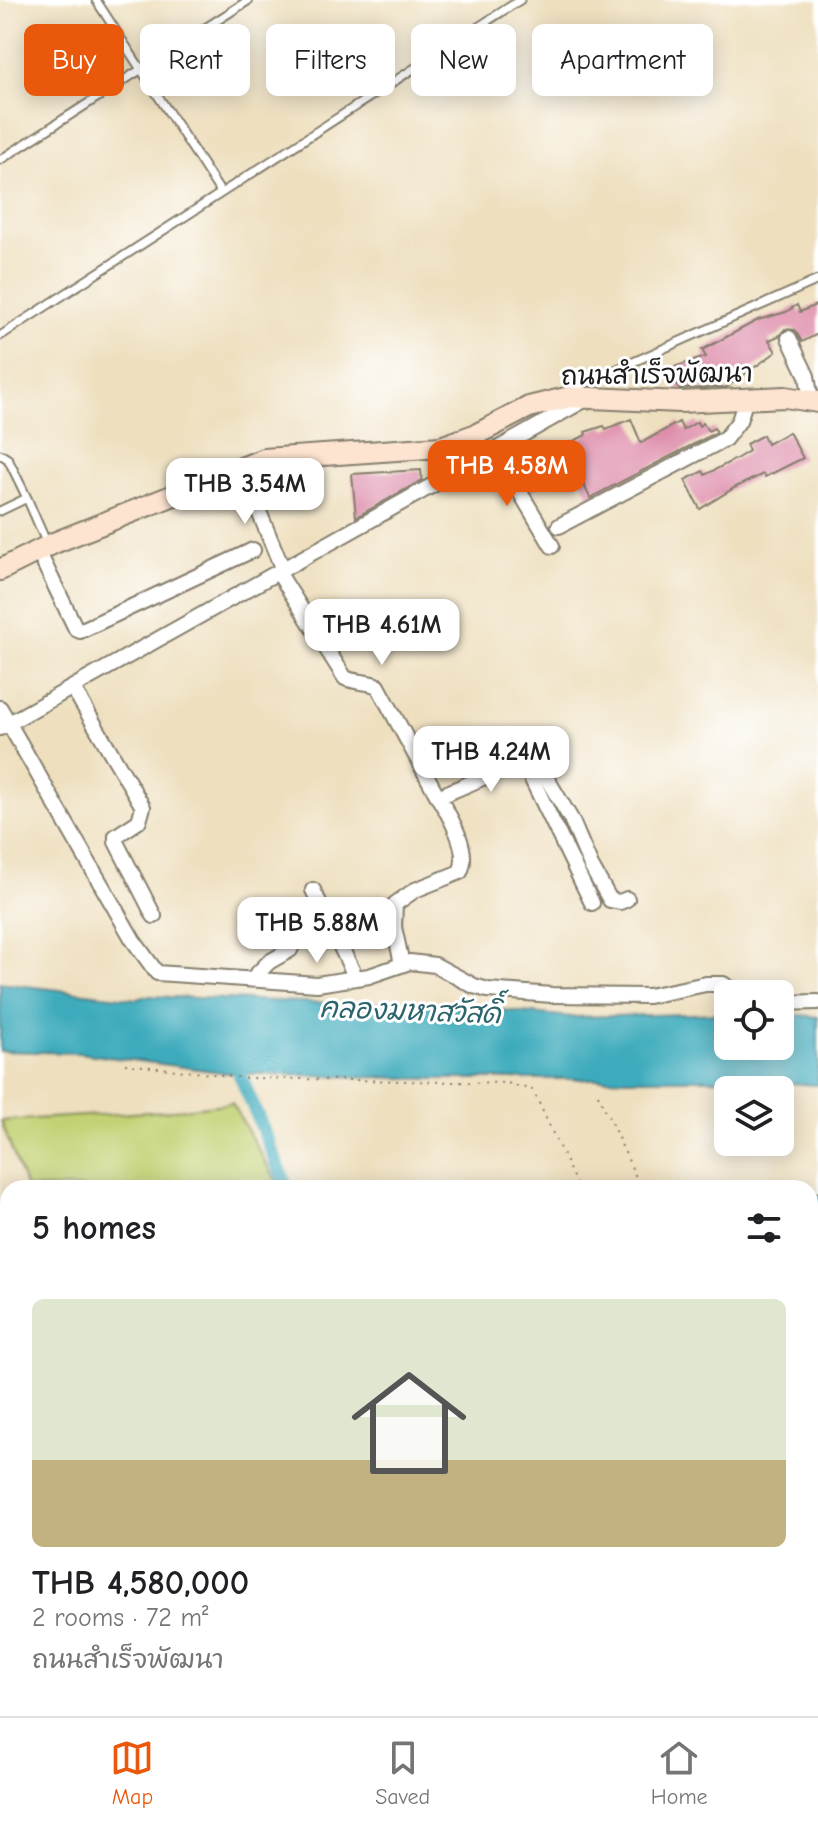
<!DOCTYPE html>
<html lang="en">
<head>
<meta charset="utf-8">
<style>
	body { margin:0; font-family:"Comic Neue","Playpen Sans Thai",sans-serif; background:#f6f6f6; color:#202124; height:100vh; display:flex; flex-direction:column; font-size:30px; white-space:nowrap }
	* { box-sizing:border-box; margin:0 }
	p { font-size:26px; color:#757577 }
	.icon { flex:none; width:44px; height:44px; fill:none; stroke:currentColor; stroke-width:2; stroke-linecap:round; stroke-linejoin:round }
	.map { position:relative; flex:1; overflow:hidden }
	.side { position:absolute; left:0px; top:1180px; width:818px; height:536px; display:flex; flex-direction:column; background:#fff; border-radius:24px 24px 0 0; box-shadow:0 4px 20px #0003 }
	.side>* { flex:none }
	.guide { position:absolute; left:24px; top:24px; width:770px; height:72px; display:flex; gap:16px }
	.tools { position:absolute; left:714px; top:980px; display:grid; gap:16px }
	.tools a { display:grid; place-items:center; width:80px; height:80px; border-radius:12px; background:#fff; box-shadow:0 4px 20px #0003; font-size:40px }
	.price { position:absolute; translate:-50% -68px; padding:0 18px; border-radius:16px; background:#fff; color:#222; font-size:26px; line-height:52px; filter:drop-shadow(0 2px 4px #0008) }
	.price::after { content:''; position:absolute; left:50%; top:48px; width:24px; height:18px; margin-left:-12px; background:inherit; clip-path:polygon(0 0,100% 0,50% 100%) }
	.price.on { background:#ea580c; color:#fff }
	ul { padding:0; list-style:none }
	li { display:grid; align-content:center; gap:16px; height:424px; padding:0 32px }
	li span { display:grid; place-items:center; height:248px; border-radius:12px; color:#555 }
	li>.icon { margin-inline-start:auto }
	span .icon { width:144px; height:144px; fill:#fffc; stroke-width:1 }
	li b { font-size:34px }
	h2 { display:flex; justify-content:space-between; align-items:center; height:96px; padding:0 32px; font-size:34px }
	.chip { padding:0 28px; border-radius:12px; background:#fff; box-shadow:0 4px 20px #0003; font-size:28px; line-height:72px }
	.chip.on { background:#ea580c; color:#fff }
	.dock { display:flex; justify-content:space-around; align-items:center; height:112px; border-top:2px solid #e0e0e0; background:#fff; font-size:22px; color:#757577 }
	.dock a { display:grid; justify-items:center; gap:4px }
	.dock .on { color:#ea580c }
	.map>svg:first-child { display:block }
</style>
</head>
<body>
<div class="map">
<svg width="818" height="1716" viewBox="0 0 818 1716">
	<rect width="100%" height="100%" fill="#fff"/>
	<filter id="ink" filterUnits="userSpaceOnUse"><feTurbulence type="fractalNoise" baseFrequency=".0125" numOctaves="2"/><feDisplacementMap in="SourceGraphic" scale="16" xChannelSelector="R" yChannelSelector="G"/><feConvolveMatrix kernelMatrix="1 2 1 2 8 2 1 2 1" color-interpolation-filters="sRGB"/></filter>
	<filter id="wash" filterUnits="userSpaceOnUse"><feTurbulence type="fractalNoise" baseFrequency=".006" numOctaves="4" result="noise"/><feDisplacementMap in="SourceGraphic" scale="32" xChannelSelector="R" yChannelSelector="G"/><feGaussianBlur stdDeviation="1.8" result="paint"/><feColorMatrix in="noise" values="0 0 0 0 0 0 0 0 0 0 0 0 0 0 0 0 0 1.4 0 .05"/><feComposite in="paint" operator="in"/></filter>
	<g filter="url(#wash)">
		<rect width="100%" height="100%" fill="#eedfbe"/>
		<path fill="#d0bdcd" d="M 810,1412 L 818,1413 L 818,1505 L 810,1505 Z"/>
		<path fill="#c2d173" stroke="#6f7648" stroke-width="2" d="M 232,1103 L 280,1188 L 26,1188 L 1,1121 L 165,1111 Z"/>
		<path fill="#3dabbc" stroke="#2c646c" stroke-width="2" d="M 0,983 L 137,999 L 146,996 L 353,1004 L 421,1002 L 572,1017 L 728,1013 L 728,1046 L 780,1046 L 780,1013 L 818,1017 L 818,1085 L 706,1079 L 432,1079 L 228,1073 L 79,1053 L 0,1051 Z"/>
		<g fill="none" stroke-linecap="round" stroke-linejoin="round">
			<path stroke="#3dabbc" stroke-width="14" d="M 233,1058 L 284,1180
				M 810,1206 L 818,1202
				M 0,1596 L 8,1592"/>
		</g>
		<g id="blocks">
			<path fill="#de8daa" d="M 818,304 L 818,334 L 802,342 L 795,330 L 785,329 L 779,336 L 769,340 L 776,352 L 727,387 L 679,389 L 671,368 L 706,357 L 702,350 L 758,320 L 786,312 L 797,305 L 800,312 Z
				M 631,419 L 641,443 L 679,422 L 683,430 L 697,422 L 699,426 L 703,423 L 708,431 L 714,428 L 717,432 L 590,498 L 577,470 L 555,481 L 552,474 L 534,482 L 537,487 L 530,490 L 521,474 L 525,473 L 521,463 L 536,456 L 538,461 L 566,449 L 564,446 L 586,435 L 585,432 L 604,426 L 606,429 Z
				M 789,432 L 803,458 L 765,477 L 763,474 L 734,488 L 700,509 L 685,480 L 703,471 L 705,475 L 736,459 L 749,451 L 746,444 L 763,435 L 767,444 Z
				M 421,470 L 422,480 L 356,517 L 352,474 Z"/>
		</g>
	</g>
	<g filter="url(#ink)">
		<use href="#blocks" fill-opacity="0" stroke="#857e6d" stroke-width="2"/>
		<g fill="none" stroke-linecap="round" stroke-linejoin="round">
			<defs>
				<path id="lane" d="M 96,0 L 221,193
					M 0,160 L 249,0
					M 0,336 L 520,0
					M 568,391 L 818,280
					M 0,454 L 8,459 L 27,498 L 0,511
					M 27,498 L 47,544"/>
				<path id="street" d="M 789,338 L 807,376 L 811,400
					M 495,450 L 552,546
					M 241,468 L 283,570
					M 559,526 L 725,439 L 739,421 L 746,399
					M 38,551 L 76,629 L 80,631 L 253,550
					M 278,572 L 345,678 C 356,683 367,681 378,686 L 438,797
					M 73,688 L 143,807 L 139,821 L 116,836 L 116,842 L 154,916
					M 0,708 L 133,940 L 157,973 L 317,984 L 369,976 L 410,962 L 435,965 L 474,986 L 488,990 L 552,995 L 648,996 L 706,984 L 723,984 L 739,994
					M 0,728 L 588,398
					M 524,763 L 592,903
					M 313,890 L 356,978
					M 402,964 L 394,927 L 395,904 L 415,890 L 460,872 C 471,851 450,816 438,797 L 515,764 L 533,764 L 543,772 L 571,819 L 591,866 L 610,900 L 620,902 L 627,899
					M 253,978 L 269,962 L 290,950 L 292,946 L 285,927
					M 780,1003 L 818,1002
					M 0,1368 L 8,1369
					M 3,1445 L 8,1455
					M 810,1603 L 818,1599
					M 810,1648 L 818,1663
					M 0,1682 L 8,1678
					M 296,1708 L 301,1716
					M 604,1708 L 608,1716
					M 714,1708 L 718,1716
					M 154,1716 L 170,1708
					M 786,1716 L 807,1708"/>
				<path id="secondary" d="M 0,570 L 54,543 L 264,459 L 441,447 L 477,434 L 529,407 L 570,397 L 680,402 L 785,397 L 818,402"/>
			</defs>
			<use href="#lane" stroke="#857e6d" stroke-width="11"/>
			<use href="#street" stroke="#857e6d" stroke-width="18"/>
			<use href="#secondary" stroke="#857e6d" stroke-width="24"/>
			<path stroke="#857e6d" stroke-width="2" stroke-dasharray="2 6" stroke-linecap="butt" d="M 125,1064 L 246,1078 L 507,1083 L 533,1090 L 578,1188
				M 598,1094 L 641,1188
				M 810,1197 L 818,1192"/>
			<use href="#lane" stroke="#fff" stroke-width="7"/>
			<use href="#street" stroke="#fff" stroke-width="14"/>
			<use href="#secondary" stroke="#fde4d0" stroke-width="20"/>
			<path stroke="#1c1c1c" stroke-width="4" stroke-dasharray="12 6" stroke-linecap="butt" d="M 0,1424 L 8,1424
				M 0,1437 L 8,1437
				M 810,1451 L 818,1452"/>
		</g>
	</g>
	<g text-anchor="middle" stroke-width="6" stroke-linejoin="round" paint-order="stroke">
		<g font-size="26" fill="#1c1c1c" stroke="#fff">
			<text transform="translate(657 374) rotate(-1)" y="9">ถนนสำเร็จพัฒนา</text>
		</g>
		<g font-size="28" font-style="italic" fill="#2c646c" stroke="#fff">
			<text transform="translate(410 1010) rotate(2)" y="10">คลองมหาสวัสดิ์</text>
		</g>
	</g>
</svg>
<div class="tools">
<a><svg class="icon" aria-label="locate" viewBox="0 0 24 24"><circle cx="12" cy="12" r="6"/><path d="M12 2v4M12 18v4M2 12h4M18 12h4"/></svg></a>
<a><svg class="icon" aria-label="layers" viewBox="0 0 24 24"><path d="M12 4l9 5-9 5-9-5zM3 14l9 5 9-5"/></svg></a>
</div>
<b class="price on" style="left:507px;top:508px">THB 4.58M</b>
<b class="price" style="left:245px;top:526px">THB 3.54M</b>
<b class="price" style="left:382px;top:667px">THB 4.61M</b>
<b class="price" style="left:491px;top:794px">THB 4.24M</b>
<b class="price" style="left:317px;top:965px">THB 5.88M</b>
<div class="guide">
<a class="chip on">Buy</a>
<a class="chip">Rent</a>
<a class="chip">Filters</a>
<a class="chip">New</a>
<a class="chip">Apartment</a>
</div>
<section class="side">
<h2>5 homes<svg class="icon" aria-label="filters" viewBox="0 0 24 24"><path d="M4 7h16M4 17h16"/><circle cx="9" cy="7" r="2"/><circle cx="15" cy="17" r="2"/></svg></h2>
<ul>
<li><span style="background:linear-gradient(#dfe7d0 65%,#c2b280 0)"><svg class="icon" aria-label="home" viewBox="0 0 24 24"><path d="M3 11l9-7 9 7M6 9v11h12V9"/></svg></span><div><b>THB 4,580,000</b><p>2 rooms · 72 m²</p><p>ถนนสำเร็จพัฒนา</p></div></li>
</ul>
</section>
</div>
<nav class="dock">
<a class="on"><svg class="icon" aria-label="map" viewBox="0 0 24 24"><path d="M3 6l6-2 6 2 6-2v14l-6 2-6-2-6 2zM9 4v14M15 6v14"/></svg>Map</a>
<a><svg class="icon" aria-label="saved" viewBox="0 0 24 24"><path d="M7 4h10v16l-5-4-5 4z"/></svg>Saved</a>
<a><svg class="icon" aria-label="home" viewBox="0 0 24 24"><path d="M3 11l9-7 9 7M6 9v11h12V9"/></svg>Home</a>
</nav>
</body>
</html>
